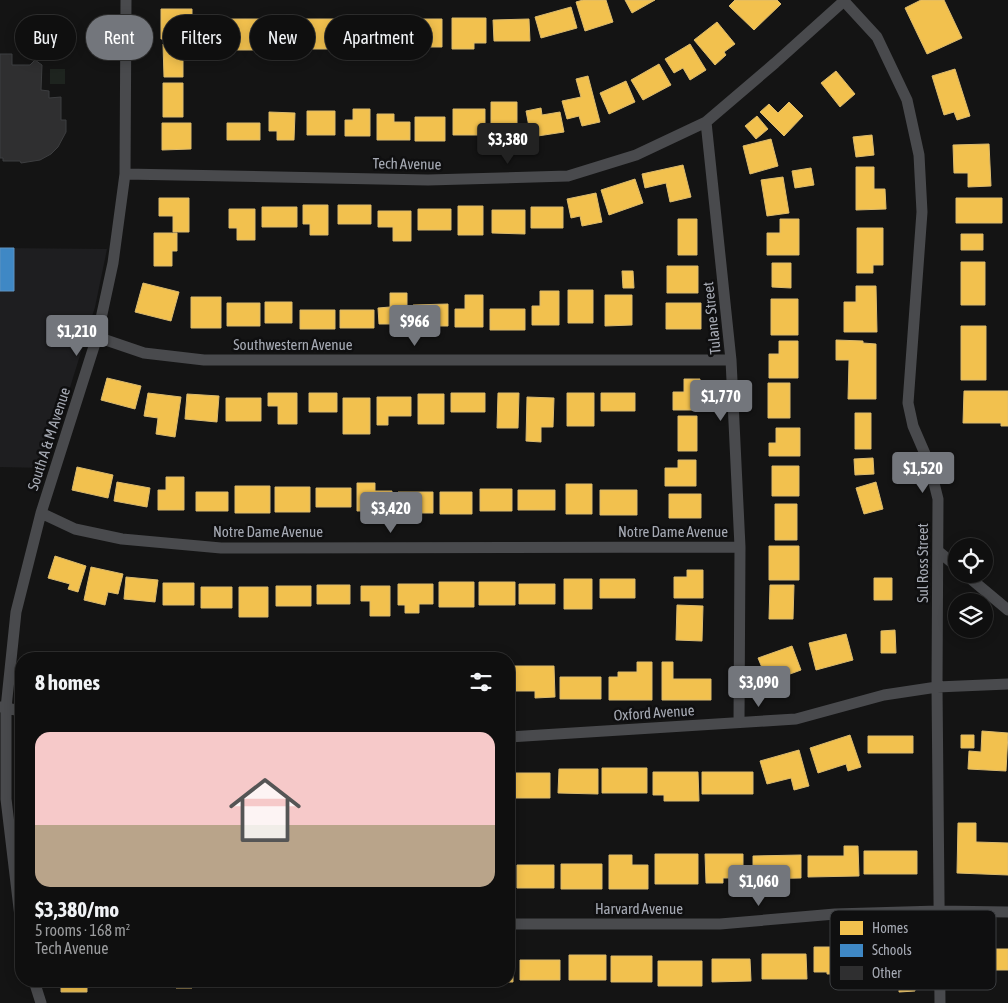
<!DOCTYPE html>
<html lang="en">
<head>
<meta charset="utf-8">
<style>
	body { margin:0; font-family:"Asap Condensed",sans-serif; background:#181818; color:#f1f3f6; height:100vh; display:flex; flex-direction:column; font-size:19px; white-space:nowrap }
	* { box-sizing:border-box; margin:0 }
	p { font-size:16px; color:#9b9c9e }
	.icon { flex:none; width:28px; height:28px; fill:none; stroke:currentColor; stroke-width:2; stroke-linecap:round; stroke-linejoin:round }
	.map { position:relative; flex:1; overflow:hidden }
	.details { position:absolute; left:15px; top:652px; width:500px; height:335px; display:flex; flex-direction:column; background:#0f0f0f; border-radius:20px; box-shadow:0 2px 12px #0003,0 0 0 1px #2f2f2f }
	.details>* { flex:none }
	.top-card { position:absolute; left:15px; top:15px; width:500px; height:45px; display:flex; gap:10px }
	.fabs { position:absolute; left:948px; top:538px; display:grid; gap:10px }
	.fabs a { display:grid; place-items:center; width:45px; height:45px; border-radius:50%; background:#0f0f0f; box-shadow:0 2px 12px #0003,0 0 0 1px #2f2f2f; font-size:25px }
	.price { position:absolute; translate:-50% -42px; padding:0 11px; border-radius:5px; background:#73767c; color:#fff; font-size:16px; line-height:32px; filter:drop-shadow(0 1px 2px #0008) }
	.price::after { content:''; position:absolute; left:50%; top:30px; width:15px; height:11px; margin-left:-8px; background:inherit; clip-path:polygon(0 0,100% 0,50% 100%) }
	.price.active { background:#222; color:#fff }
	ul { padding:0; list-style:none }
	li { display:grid; align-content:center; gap:10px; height:265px; padding:0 20px }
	li span { display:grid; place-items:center; height:155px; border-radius:15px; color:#555 }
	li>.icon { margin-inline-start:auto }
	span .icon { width:90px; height:90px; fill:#fffc; stroke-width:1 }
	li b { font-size:21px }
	h2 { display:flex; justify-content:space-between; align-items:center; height:60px; padding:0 20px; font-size:21px }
	.chip { padding:0 18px; border-radius:22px; background:#0f0f0f; box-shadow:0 2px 12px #0003,0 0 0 1px #2f2f2f; font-size:18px; line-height:45px }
	.chip.active { background:#73767c; color:#fff }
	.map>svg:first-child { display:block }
</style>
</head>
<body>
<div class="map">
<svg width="1008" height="1003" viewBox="0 0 1008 1003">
	<rect width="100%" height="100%" fill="#141414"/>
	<path fill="#1e1e20" d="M 0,248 L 107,249 L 95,307 L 45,468 L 0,467 Z"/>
	<path fill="#1e241f" d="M 50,69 L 65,69 L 65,84 L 50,84 Z"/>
	<path fill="#f2c14e" stroke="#dbba6d" d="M 583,0 L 606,0 L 613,22 L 585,31 L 576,2 Z
		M 625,0 L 655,0 L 632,13 Z
		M 735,0 L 777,0 L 781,4 L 754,30 L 729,6 Z
		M 921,0 L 944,0 L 962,38 L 927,54 L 905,8 Z
		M 571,7 L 577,28 L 541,38 L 535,17 Z
		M 161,9 L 192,9 L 192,39 L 161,39 Z
		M 452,18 L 486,18 L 486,43 L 474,43 L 474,49 L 452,49 Z
		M 230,19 L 260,19 L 260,50 L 230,50 Z
		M 264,19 L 297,19 L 298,44 L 264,44 Z
		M 305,19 L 334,19 L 334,49 L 305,49 Z
		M 415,19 L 442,19 L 442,47 L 415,47 Z
		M 529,19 L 530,41 L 494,41 L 493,20 Z
		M 378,21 L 406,21 L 406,46 L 378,46 Z
		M 717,22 L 735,44 L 724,52 L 726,55 L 715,65 L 694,40 Z
		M 339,24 L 373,24 L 373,50 L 339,50 Z
		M 163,44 L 193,44 L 193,58 L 183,58 L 183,77 L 164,77 Z
		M 690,44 L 706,70 L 690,80 L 683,68 L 674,73 L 665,59 Z
		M 659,64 L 671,85 L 643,100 L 631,80 Z
		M 955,69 L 970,116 L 957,120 L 954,112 L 944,115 L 932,76 Z
		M 836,71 L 855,94 L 840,107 L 821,83 Z
		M 588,76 L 600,122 L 582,126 L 579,116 L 567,119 L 562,101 L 581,97 L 576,79 Z
		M 626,81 L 635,102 L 609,114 L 600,93 Z
		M 163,83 L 183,83 L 183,117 L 163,117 Z
		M 491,102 L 517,102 L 517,131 L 491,131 Z
		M 789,102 L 803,116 L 784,136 L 760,112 L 769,104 L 778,113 Z
		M 541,108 L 542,115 L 560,112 L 564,132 L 531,137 L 526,111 Z
		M 353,109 L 370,109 L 370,136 L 345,136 L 345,120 L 353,120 Z
		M 453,109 L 485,109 L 485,135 L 453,135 Z
		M 307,111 L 335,111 L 335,135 L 307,135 Z
		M 269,112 L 295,113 L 294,140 L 277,140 L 277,131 L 269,131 Z
		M 377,114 L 394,114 L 394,122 L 410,122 L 410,140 L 377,140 Z
		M 757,116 L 768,129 L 756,139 L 745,126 Z
		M 415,117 L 445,117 L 445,141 L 415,141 Z
		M 162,123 L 191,123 L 191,149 L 162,150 Z
		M 227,123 L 260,123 L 260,140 L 227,140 Z
		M 872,135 L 874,155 L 856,157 L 853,137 Z
		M 771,139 L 778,166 L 750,174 L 743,146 Z
		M 989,144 L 991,186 L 968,187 L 968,173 L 954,173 L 953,145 Z
		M 683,165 L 691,197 L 670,202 L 666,183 L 645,188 L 642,174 Z
		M 856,167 L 874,167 L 874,189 L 885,189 L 886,209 L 856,210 Z
		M 811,168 L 814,185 L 795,188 L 792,171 Z
		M 783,177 L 789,213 L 767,216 L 761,180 Z
		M 635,179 L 643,203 L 609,215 L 601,190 Z
		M 596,193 L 602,222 L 582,226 L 580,216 L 571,218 L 567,199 Z
		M 159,198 L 189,198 L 189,232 L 173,232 L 173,216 L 159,216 Z
		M 956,198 L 1002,198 L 1002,223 L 956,223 Z
		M 303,205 L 328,205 L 328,235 L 310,235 L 310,224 L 303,224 Z
		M 338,205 L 371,205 L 371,224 L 338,224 Z
		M 458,206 L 483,206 L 483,235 L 458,235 Z
		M 262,207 L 297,207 L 297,227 L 262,227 Z
		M 531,207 L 563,207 L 563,228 L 531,228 Z
		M 229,209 L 255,209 L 255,240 L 237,240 L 237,228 L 229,228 Z
		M 418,209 L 451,209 L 451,230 L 418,230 Z
		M 492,210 L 525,210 L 525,234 L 492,233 Z
		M 378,211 L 411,211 L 411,241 L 393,241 L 393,227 L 378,227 Z
		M 678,219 L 697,219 L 697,255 L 678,255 Z
		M 780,219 L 799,219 L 799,255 L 767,255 L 767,233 L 780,233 Z
		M 857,228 L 883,228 L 883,265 L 873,265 L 873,273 L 857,273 Z
		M 154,233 L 177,233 L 177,251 L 172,251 L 172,266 L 154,266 Z
		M 961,234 L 983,234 L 983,250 L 961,250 Z
		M 961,262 L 985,262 L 985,305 L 961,305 Z
		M 772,263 L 791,263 L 791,288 L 772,287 Z
		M 667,266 L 698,266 L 698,293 L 667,293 Z
		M 622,271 L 633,271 L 634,288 L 623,288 Z
		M 143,283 L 179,292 L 171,321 L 135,312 Z
		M 856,286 L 876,286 L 877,332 L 844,332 L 844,302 L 856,302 Z
		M 568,290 L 593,290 L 593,323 L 568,323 Z
		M 540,291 L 559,291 L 559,325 L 532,325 L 532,306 L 540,306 Z
		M 390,293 L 407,293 L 407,324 L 379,324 L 378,308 L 390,307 Z
		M 465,295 L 483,295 L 483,327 L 455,327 L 455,309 L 465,309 Z
		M 605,295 L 632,295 L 632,325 L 605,326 Z
		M 191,297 L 221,297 L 221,328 L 191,328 Z
		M 771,299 L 798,299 L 798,335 L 771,335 Z
		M 265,302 L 292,302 L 292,323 L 265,323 Z
		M 227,303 L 260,303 L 260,326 L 227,326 Z
		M 666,303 L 701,303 L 701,329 L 666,329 Z
		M 448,304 L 448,326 L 413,326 L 413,305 Z
		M 490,309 L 525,309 L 525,330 L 490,330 Z
		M 300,310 L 335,310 L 335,329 L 300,329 Z
		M 340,310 L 374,310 L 374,328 L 340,328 Z
		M 961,326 L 986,326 L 986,380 L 961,380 Z
		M 836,340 L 863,341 L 863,343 L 876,344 L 876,399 L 848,399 L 849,360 L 836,360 Z
		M 779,341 L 798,341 L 798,378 L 769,378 L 769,354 L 779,354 Z
		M 107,378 L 141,386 L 135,409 L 101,400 Z
		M 684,379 L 700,379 L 700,410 L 673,410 L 673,392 L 684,392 Z
		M 768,383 L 790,383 L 790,418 L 768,418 Z
		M 964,391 L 1008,391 L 1008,426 L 1001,426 L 1001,423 L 963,423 Z
		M 148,393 L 181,397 L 175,437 L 156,434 L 158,418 L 144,416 Z
		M 268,393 L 297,393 L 297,424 L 278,424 L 278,406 L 268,406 Z
		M 309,393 L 337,393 L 337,412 L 309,412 Z
		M 451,393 L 485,393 L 485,412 L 451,412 Z
		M 498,393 L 519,393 L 518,428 L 497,428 Z
		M 567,393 L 594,393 L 594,426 L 567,426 Z
		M 601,393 L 635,393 L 635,411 L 601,411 Z
		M 187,394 L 219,396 L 217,422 L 185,419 Z
		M 418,394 L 444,394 L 444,424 L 418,424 Z
		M 377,397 L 411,397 L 411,416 L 388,416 L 388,425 L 377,425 Z
		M 527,397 L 554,398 L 553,427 L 541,427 L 541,442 L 526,441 Z
		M 226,398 L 261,398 L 261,421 L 226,421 Z
		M 343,398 L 370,398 L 370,434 L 343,434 Z
		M 855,413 L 871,413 L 871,449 L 855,449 Z
		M 678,416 L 697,416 L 697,451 L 678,451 Z
		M 776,428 L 800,428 L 800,456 L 769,456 L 769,443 L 776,443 Z
		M 873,458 L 874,474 L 855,475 L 854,459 Z
		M 678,460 L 696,460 L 696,486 L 665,486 L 665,468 L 678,468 Z
		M 772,466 L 799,466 L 799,496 L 772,496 Z
		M 77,467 L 113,475 L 108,498 L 72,490 Z
		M 166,477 L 184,477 L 184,510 L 158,510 L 158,490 L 166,490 Z
		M 117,482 L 150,488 L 147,507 L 114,501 Z
		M 876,482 L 883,509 L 864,514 L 856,488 Z
		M 357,483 L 375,483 L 375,491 L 392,491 L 392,511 L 357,511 Z
		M 566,484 L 592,484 L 592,514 L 566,514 Z
		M 235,486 L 270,486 L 270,513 L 235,513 Z
		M 275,487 L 310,487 L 310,512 L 275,512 Z
		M 316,488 L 351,488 L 351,507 L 316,507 Z
		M 480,489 L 512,489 L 512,511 L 480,511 Z
		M 518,490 L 555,490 L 555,510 L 518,510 Z
		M 600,490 L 637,490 L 637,515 L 600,515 Z
		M 196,492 L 228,492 L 228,511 L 196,511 Z
		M 398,492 L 433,492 L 433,513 L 398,513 Z
		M 440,492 L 472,492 L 472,514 L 440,514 Z
		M 669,494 L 701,494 L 701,518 L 669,518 Z
		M 775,504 L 797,504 L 797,540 L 775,540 Z
		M 769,546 L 799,546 L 799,580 L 769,580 Z
		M 55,556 L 86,566 L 78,592 L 68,589 L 70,584 L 48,578 Z
		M 91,567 L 123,574 L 118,594 L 108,592 L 105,605 L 84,600 Z
		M 687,570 L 703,570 L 703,598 L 674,598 L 674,577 L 687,577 Z
		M 126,577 L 158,580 L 155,602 L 124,599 Z
		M 874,578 L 892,578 L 892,600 L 874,600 Z
		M 564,579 L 592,579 L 592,609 L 564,609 Z
		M 600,579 L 635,579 L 635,598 L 600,598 Z
		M 439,582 L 474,582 L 474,607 L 439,607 Z
		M 479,582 L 515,582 L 515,605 L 479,605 Z
		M 163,583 L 194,583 L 194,605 L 163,605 Z
		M 398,584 L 433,584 L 433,604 L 419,604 L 419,613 L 405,613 L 405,605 L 398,605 Z
		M 519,584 L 555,584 L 555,604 L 519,604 Z
		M 317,585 L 350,585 L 350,604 L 317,604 Z
		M 770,585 L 794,585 L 793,619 L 769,619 Z
		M 276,586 L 311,586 L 311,606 L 276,606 Z
		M 361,586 L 390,586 L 390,616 L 370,616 L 370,601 L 361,601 Z
		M 201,587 L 232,587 L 232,608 L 201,608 Z
		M 239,587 L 268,587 L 268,617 L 239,617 Z
		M 677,605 L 703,606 L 702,641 L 676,640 Z
		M 895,630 L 896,653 L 881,653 L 881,631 Z
		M 846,634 L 853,660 L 816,670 L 809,643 Z
		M 792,646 L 801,670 L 768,682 L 758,658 Z
		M 637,662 L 652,662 L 652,700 L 609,700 L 609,677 L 618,677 L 618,672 L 637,672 Z
		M 662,662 L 673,662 L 673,679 L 711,679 L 711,700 L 662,700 Z
		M 512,666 L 554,666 L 555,697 L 535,698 L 535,691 L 512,691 Z
		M 560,677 L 601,677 L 601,699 L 560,699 Z
		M 982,731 L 1008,733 L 1006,771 L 968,769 L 969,751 L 981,752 Z
		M 850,735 L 861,767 L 848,771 L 846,764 L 818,773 L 810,748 Z
		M 961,735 L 974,735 L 974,748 L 961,748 Z
		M 868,736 L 913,736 L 913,753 L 868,753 Z
		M 799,750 L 809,786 L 794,790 L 791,778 L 767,784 L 760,761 Z
		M 602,768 L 647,768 L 647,793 L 602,793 Z
		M 559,769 L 598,769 L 598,794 L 558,793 Z
		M 653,772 L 698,772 L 699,801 L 664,801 L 664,795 L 653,795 Z
		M 702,772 L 753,772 L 753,794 L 702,794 Z
		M 513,773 L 550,773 L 550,798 L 513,798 Z
		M 958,823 L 976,823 L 976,842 L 1008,843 L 1008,875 L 957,873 Z
		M 844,846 L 858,846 L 859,876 L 808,877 L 808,856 L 844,856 Z
		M 864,851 L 917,851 L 917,874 L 864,874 Z
		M 655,854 L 698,854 L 698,884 L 655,884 Z
		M 705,854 L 743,854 L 743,878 L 723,878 L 723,883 L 706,883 Z
		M 609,855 L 632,855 L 632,865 L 648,865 L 648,889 L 609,889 Z
		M 801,855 L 801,878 L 753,879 L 753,856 Z
		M 561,864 L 602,864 L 602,889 L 561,889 Z
		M 517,865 L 554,865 L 554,888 L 517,888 Z
		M 814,947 L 858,947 L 858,974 L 827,974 L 827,972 L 814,972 Z
		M 868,947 L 888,947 L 888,957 L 914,956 L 915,991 L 899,992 L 899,976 L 868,977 Z
		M 958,949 L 1008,949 L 1008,970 L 976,970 L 976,980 L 958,980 Z
		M 762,954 L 806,954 L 807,979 L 762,979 Z
		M 569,955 L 606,955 L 606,980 L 569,980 Z
		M 611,956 L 652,956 L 652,982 L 611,982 Z
		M 509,958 L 513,958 L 513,982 L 476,982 L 509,981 Z
		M 712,959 L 750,959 L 751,981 L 712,982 Z
		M 520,960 L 560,960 L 560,980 L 520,980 Z
		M 658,961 L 702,961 L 702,986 L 658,986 Z
		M 61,981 L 87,981 L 87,992 L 61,992 Z
		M 138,981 L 170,981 L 170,987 L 151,987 L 151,982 Z
		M 176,981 L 192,981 L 192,988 L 176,988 Z
		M 217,981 L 252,981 L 252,987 L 217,987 Z
		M 297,981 L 334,981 L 334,985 L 297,985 Z"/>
	<path fill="#3f88c5" stroke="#5e92c0" d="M 0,248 L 14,248 L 14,291 L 0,291 Z"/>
	<path fill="#2f2f30" stroke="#3d3e40" d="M 0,54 L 12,54 L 12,65 L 30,65 L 35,60 L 42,65 L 41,90 L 49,91 L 49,98 L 61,97 L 61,120 L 66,120 L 66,132 L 58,147 L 51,154 L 40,160 L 21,163 L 20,161 L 3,161 L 3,158 L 0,158 Z"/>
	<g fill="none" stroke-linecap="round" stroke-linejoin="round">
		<path stroke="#494a4d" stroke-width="11" d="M 843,0 L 877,37 L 907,100 L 919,155 L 922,212 L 908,403 L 913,426 L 929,463 L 938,499 L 937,687 L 940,1003
			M 706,122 L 731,360 L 740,547 L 739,722
			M 125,174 L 428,180 L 568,176 L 636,155 L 706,122 L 775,63 L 844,1
			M 97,337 L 144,353 L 204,360 L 731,360
			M 41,513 L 75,529 L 122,539 L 221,548 L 740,547
			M 938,551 L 956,566
			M 965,574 L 1008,610
			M 1,707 L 21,711
			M 509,737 L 796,719 L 884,695 L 937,687 L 1008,684
			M 509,924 L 720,924 L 835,914 L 938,911 L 1008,912
			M 21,925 L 6,799 L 6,708 L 16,612 L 41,513 L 97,337 L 113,263 L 125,174 L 126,0
			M 34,981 L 41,1003"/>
	</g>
	<g text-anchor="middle" stroke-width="5" stroke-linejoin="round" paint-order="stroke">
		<g font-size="15" fill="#a6aab4" stroke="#0f0f10">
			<text transform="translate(407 164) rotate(1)" y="5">Tech Avenue</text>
			<text transform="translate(712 318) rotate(-96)" y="5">Tulane Street</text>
			<text x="293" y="350">Southwestern Avenue</text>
			<text transform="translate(49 439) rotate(-72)" y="5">South A &amp; M Avenue</text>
			<text x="268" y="537">Notre Dame Avenue</text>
			<text x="673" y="537">Notre Dame Avenue</text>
			<text transform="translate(923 563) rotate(-90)" y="5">Sul Ross Street</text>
			<text transform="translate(654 713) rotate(-4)" y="5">Oxford Avenue</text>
			<text x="639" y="914">Harvard Avenue</text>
		</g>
	</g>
	<rect x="830" y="910" width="166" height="80" rx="8" fill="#0f0f10" stroke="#3c3e41" stroke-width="1"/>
	<rect x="840" y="921" width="23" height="14" fill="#f2c14e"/>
	<rect x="840" y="944" width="23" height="13" fill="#3f88c5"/>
	<rect x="840" y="966" width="23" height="14" fill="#2f2f30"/>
	<g font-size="14" fill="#a6aab4">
		<text x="872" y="933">Homes</text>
		<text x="872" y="955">Schools</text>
		<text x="872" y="978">Other</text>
	</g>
</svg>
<div class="fabs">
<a><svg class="icon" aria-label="locate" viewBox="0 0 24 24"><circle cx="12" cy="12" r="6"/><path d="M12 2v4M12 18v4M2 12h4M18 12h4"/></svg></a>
<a><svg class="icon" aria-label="layers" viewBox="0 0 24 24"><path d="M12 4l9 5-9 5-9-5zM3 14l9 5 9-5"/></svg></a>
</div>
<b class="price active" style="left:508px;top:165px">$3,380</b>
<b class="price" style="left:415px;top:347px">$966</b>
<b class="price" style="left:77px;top:357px">$1,210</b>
<b class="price" style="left:721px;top:422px">$1,770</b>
<b class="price" style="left:923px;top:494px">$1,520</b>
<b class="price" style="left:391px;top:534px">$3,420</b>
<b class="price" style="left:759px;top:708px">$3,090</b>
<b class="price" style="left:759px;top:907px">$1,060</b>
<div class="top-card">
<a class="chip">Buy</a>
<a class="chip active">Rent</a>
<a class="chip">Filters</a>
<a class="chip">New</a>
<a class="chip">Apartment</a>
</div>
<section class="details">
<h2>8 homes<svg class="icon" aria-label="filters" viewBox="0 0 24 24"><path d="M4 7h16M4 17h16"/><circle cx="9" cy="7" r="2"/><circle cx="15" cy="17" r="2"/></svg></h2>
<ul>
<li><span style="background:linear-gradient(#f6c9c9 60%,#b9a48a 0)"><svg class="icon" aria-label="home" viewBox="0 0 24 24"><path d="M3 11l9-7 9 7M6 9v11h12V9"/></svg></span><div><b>$3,380/mo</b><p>5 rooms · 168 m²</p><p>Tech Avenue</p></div></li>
</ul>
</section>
</div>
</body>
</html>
